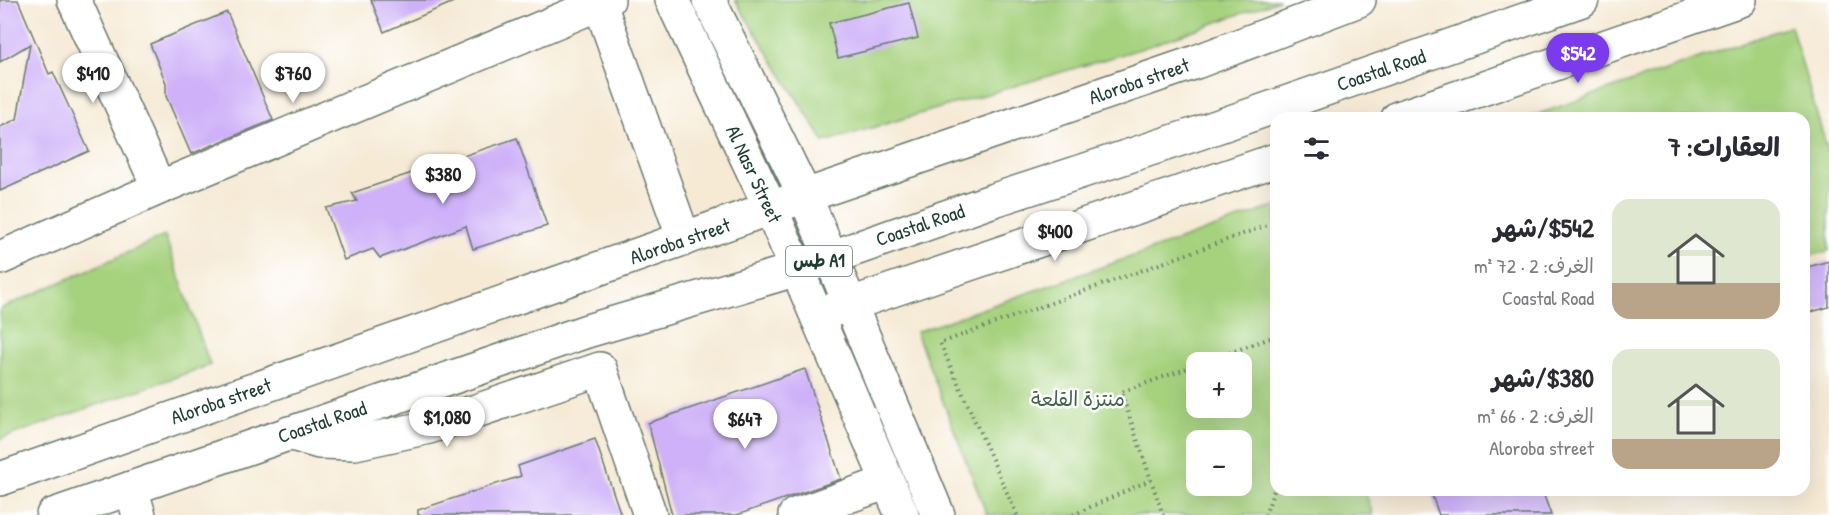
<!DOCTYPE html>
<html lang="ar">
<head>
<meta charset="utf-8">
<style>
	body { margin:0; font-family:"Patrick Hand","Playpen Sans Arabic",sans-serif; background:#f2f2f3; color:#2b2b33; direction:rtl; height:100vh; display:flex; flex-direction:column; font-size:22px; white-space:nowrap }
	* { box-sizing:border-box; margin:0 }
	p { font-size:20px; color:#7c7c81 }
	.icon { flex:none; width:33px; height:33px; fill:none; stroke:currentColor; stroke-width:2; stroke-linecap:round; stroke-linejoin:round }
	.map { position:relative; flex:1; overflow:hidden; direction:ltr }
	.panel { position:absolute; left:1270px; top:112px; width:540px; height:384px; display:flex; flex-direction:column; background:#fff; border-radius:18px; box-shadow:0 6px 24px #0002; direction:rtl }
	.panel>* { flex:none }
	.fabs { position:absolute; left:1186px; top:352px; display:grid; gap:12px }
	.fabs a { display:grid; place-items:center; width:66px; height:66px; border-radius:12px; background:#fff; box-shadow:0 6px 24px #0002; font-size:30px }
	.price { position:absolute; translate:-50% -51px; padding:0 14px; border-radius:21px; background:#fff; color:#222; font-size:20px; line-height:39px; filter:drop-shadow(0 2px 3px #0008) }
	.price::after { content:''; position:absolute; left:50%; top:36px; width:18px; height:14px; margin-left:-9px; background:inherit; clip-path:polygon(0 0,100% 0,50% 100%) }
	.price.selected { background:#7c3aed; color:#fff }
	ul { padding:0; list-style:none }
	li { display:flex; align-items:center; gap:18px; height:150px; padding:0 30px }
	li span { display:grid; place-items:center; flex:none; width:168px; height:120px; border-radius:18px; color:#555 }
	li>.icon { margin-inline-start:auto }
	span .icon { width:72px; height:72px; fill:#fffc; stroke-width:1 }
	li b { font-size:26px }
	h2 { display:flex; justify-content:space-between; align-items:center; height:72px; padding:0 30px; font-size:26px }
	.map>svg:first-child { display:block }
</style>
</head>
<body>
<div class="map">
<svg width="1829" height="515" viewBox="0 0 1829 515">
	<rect width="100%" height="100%" fill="#fff"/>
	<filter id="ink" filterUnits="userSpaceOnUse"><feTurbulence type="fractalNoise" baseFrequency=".0167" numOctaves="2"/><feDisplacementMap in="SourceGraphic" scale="12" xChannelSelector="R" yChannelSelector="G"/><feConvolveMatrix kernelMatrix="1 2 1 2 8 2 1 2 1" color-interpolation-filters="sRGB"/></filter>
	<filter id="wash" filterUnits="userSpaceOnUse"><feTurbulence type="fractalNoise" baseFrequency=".008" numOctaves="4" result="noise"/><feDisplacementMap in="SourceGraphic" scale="24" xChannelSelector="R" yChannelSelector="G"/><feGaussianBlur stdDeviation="1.35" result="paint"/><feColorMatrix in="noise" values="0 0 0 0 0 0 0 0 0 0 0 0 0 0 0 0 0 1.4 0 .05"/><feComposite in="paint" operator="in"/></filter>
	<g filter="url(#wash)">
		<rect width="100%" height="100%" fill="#f6ead5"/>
		<path fill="#a6d27e" stroke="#628859" stroke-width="1.5" fill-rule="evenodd" d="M 735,0 L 1280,0 L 1140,49 L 824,142 Z
			M 1791,26 L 1829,156 L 1829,251 L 1805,257 L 1804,118 L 1527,118 Z
			M 1276,206 L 1276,490 L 1365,491 L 1373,515 L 987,515 L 916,332 ZM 1197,363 L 1242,363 L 1242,408 L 1197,408 ZM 1197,441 L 1242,441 L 1242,486 L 1197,486 Z
			M 165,236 L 210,365 L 0,439 L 0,309 Z"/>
		<g id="blocks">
			<path fill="#ceb1f8" d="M 0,0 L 18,0 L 49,74 L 53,72 L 89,151 L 0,191 L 0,127 L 17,119 L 30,44 L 0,62 Z
				M 371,0 L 458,0 L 384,32 Z
				M 909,3 L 918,38 L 838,58 L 829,23 Z
				M 227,12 L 273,120 L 191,154 L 166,96 L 166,83 L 150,44 Z
				M 517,138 L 547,226 L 473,249 L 466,226 L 380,258 L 373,249 L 344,260 L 326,208 L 357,201 L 352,193 Z
				M 1829,261 L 1829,307 L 1804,314 L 1804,268 Z
				M 805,369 L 841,479 L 737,515 L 672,515 L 648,423 Z
				M 595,439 L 621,515 L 418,515 L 418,510 L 521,476 L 518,466 Z
				M 1430,490 L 1542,490 L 1551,515 L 1439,515 Z"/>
		</g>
	</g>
	<g filter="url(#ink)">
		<use href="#blocks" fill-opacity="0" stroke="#6a7a6c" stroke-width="1.5"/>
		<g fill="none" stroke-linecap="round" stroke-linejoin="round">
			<defs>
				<path id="minor" d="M 74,0 L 159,188
					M 672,0 L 771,209 L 902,515
					M 709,0 L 805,196 L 938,515
					M 600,4 L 684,239
					M 1398,118 L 1740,0
					M 0,258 L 159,188 L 608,0
					M 830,311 L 1276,160
					M 289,433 L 319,442 L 355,443 L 429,427 L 600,369 L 650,515
					M 131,488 L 139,515
					M 795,515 L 888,482"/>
				<path id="highway" d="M 0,479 L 805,196 L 1196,62 L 1359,0
					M 53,515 L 587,331 L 798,269 L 994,200 L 1196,134 L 1582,0"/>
			</defs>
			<use href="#minor" stroke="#6a7a6c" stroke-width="36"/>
			<use href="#highway" stroke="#6a7a6c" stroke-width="36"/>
			<path stroke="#6a7a6c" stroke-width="4" stroke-dasharray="1.5 4.5" stroke-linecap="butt" d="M 1201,363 L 1276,336
				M 1017,515 L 940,343 L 1276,222
				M 1073,515 L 1150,480
				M 1163,515 L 1121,392 L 1197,365
				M 1265,515 L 1276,485"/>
			<use href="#minor" stroke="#fff" stroke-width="33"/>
			<use href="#highway" stroke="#fff" stroke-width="33"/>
		</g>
	</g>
	<g text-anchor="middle" stroke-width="5" stroke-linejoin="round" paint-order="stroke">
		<rect fill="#fff" stroke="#627771" stroke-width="1.5" x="786" y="246" width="66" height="30" rx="4.5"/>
		<g font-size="18" font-weight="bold" fill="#1f3d34">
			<text x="819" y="267">طس A1</text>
		</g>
		<g font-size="20" fill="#1f3d34" stroke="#fff">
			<text transform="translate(1381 70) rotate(-19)" y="7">Coastal Road</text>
			<text transform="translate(1139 81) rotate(-19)" y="7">Aloroba street</text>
			<text transform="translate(754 174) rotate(65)" y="7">Al Nasr Street</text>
			<text transform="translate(920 225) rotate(-19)" y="7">Coastal Road</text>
			<text transform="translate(680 241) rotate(-19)" y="7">Aloroba street</text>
			<text transform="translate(221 401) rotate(-19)" y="7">Aloroba street</text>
			<text transform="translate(322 422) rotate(-19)" y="7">Coastal Road</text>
		</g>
		<g font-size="20" fill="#416246" stroke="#fff">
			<text x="1078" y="406">منتزة القلعة</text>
		</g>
	</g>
</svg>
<div class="fabs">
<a>+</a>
<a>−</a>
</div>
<b class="price selected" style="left:1578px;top:84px">$542</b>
<b class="price" style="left:93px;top:104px">$410</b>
<b class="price" style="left:293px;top:104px">$760</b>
<b class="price" style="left:443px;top:205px">$380</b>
<b class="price" style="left:1055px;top:262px">$400</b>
<b class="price" style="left:447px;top:448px">$1,080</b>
<b class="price" style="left:745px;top:450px">$647</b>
<section class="panel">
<h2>العقارات: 7<svg class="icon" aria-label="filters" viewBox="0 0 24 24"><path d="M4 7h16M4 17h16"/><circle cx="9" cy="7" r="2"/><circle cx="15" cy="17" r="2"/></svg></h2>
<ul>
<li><span style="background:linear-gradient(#dfe7d0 70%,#b9a48a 0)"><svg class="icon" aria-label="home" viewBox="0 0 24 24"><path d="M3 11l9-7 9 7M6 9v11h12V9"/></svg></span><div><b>$542/شهر</b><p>الغرف: 2 · 72 m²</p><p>Coastal Road</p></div></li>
<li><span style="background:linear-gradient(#dfe7d0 75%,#b9a48a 0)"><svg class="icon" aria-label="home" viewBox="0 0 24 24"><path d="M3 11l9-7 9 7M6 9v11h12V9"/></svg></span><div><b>$380/شهر</b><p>الغرف: 2 · 66 m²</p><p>Aloroba street</p></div></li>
</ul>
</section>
</div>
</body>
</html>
